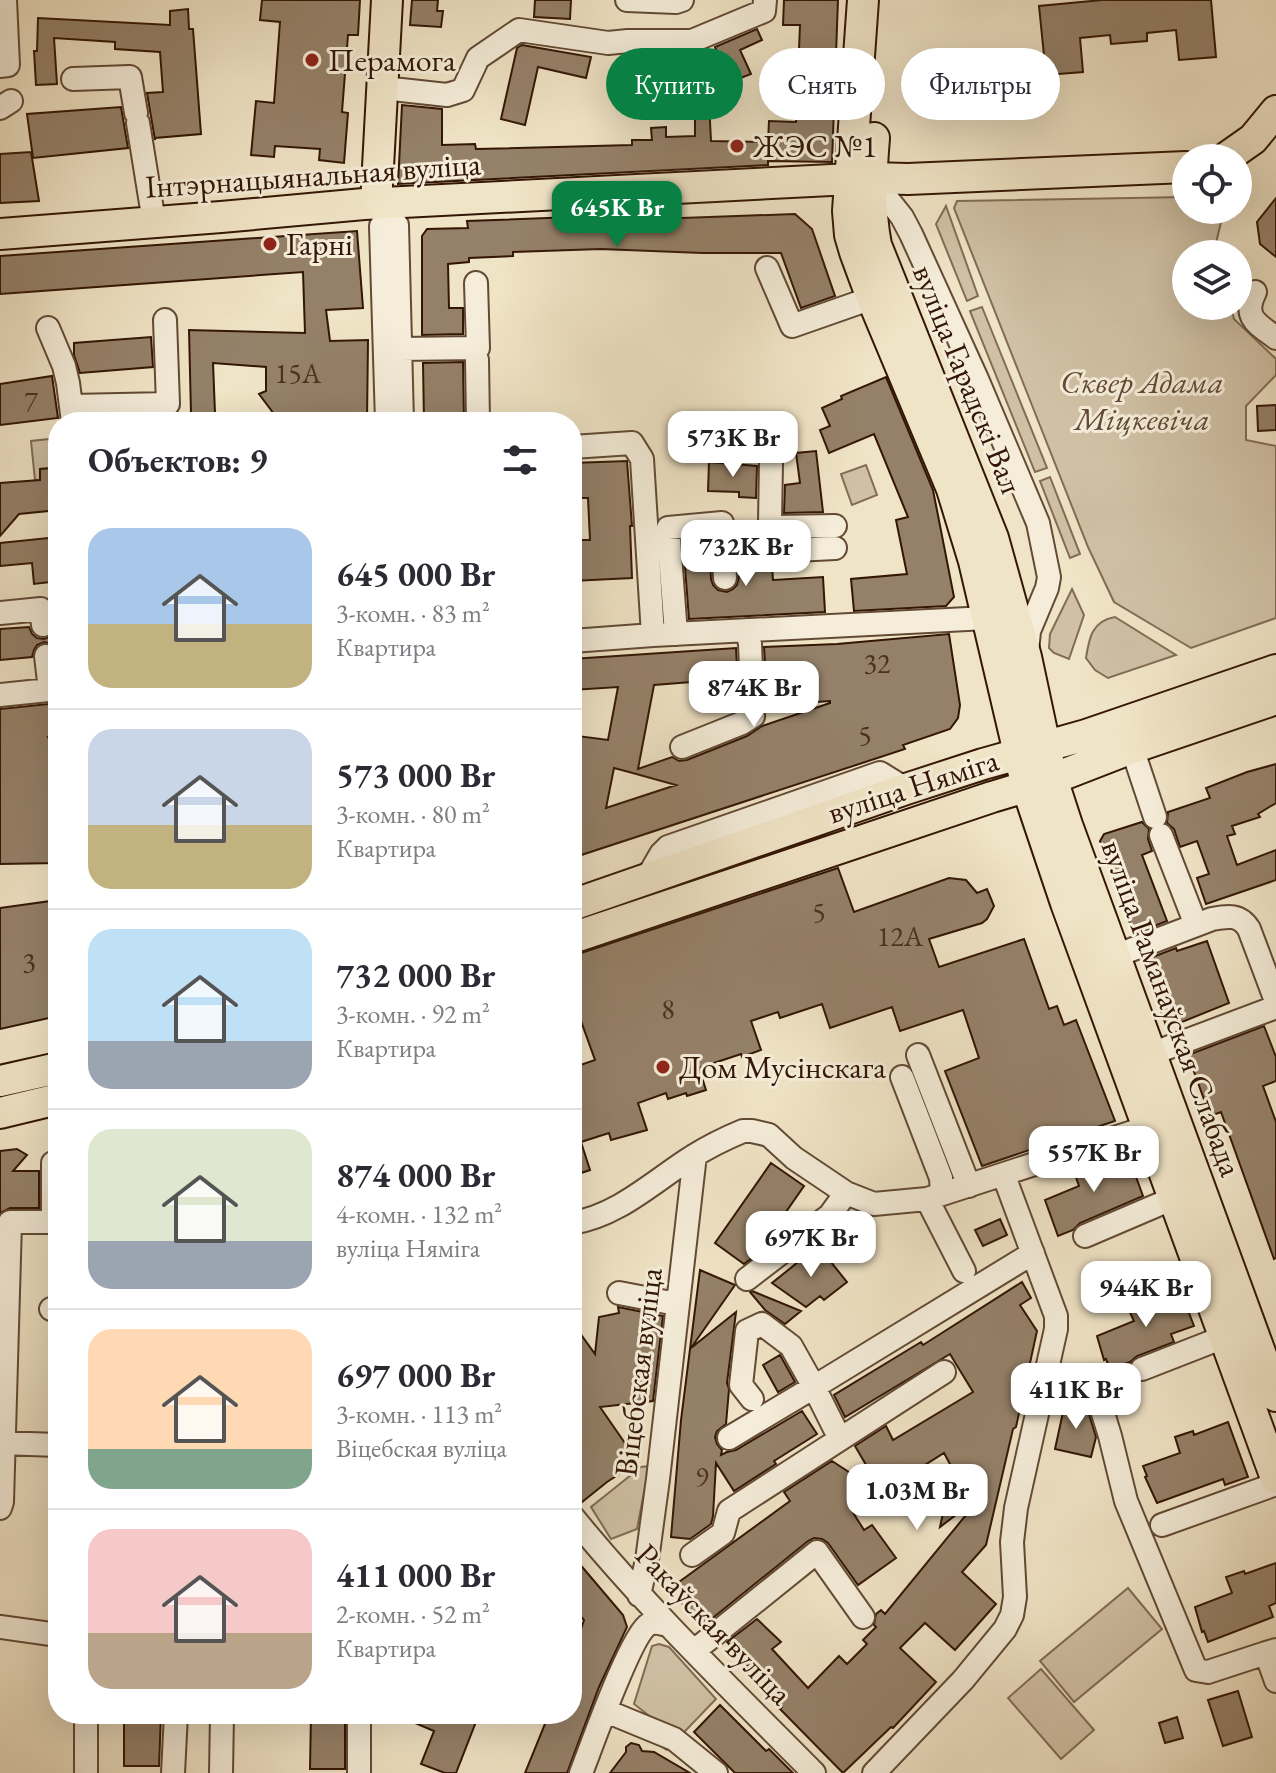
<!DOCTYPE html>
<html lang="ru">
<head>
<meta charset="utf-8">
<style>
	body { margin:0; font-family:"EB Garamond",serif; background:#f2f2f3; color:#2b2b33; height:100vh; display:flex; flex-direction:column; font-size:30px; white-space:nowrap }
	* { box-sizing:border-box; margin:0 }
	p { font-size:26px; color:#7c7c81 }
	.icon { flex:none; width:44px; height:44px; fill:none; stroke:currentColor; stroke-width:2; stroke-linecap:round; stroke-linejoin:round }
	.map { position:relative; flex:1; overflow:hidden }
	.details { position:absolute; left:48px; top:412px; width:534px; height:1312px; display:flex; flex-direction:column; background:#fff; border-radius:32px; box-shadow:0 8px 32px #0002 }
	.details>* { flex:none }
	.top-card { position:absolute; left:606px; top:48px; width:550px; height:72px; display:flex; gap:16px }
	.fabs { position:absolute; left:1172px; top:144px; display:grid; gap:16px }
	.fabs a { display:grid; place-items:center; width:80px; height:80px; border-radius:50%; background:#fff; box-shadow:0 8px 32px #0002; font-size:40px }
	.price { position:absolute; translate:-50% -68px; padding:0 18px; border-radius:16px; background:#fff; color:#222; font-size:26px; line-height:52px; filter:drop-shadow(0 2px 4px #0008) }
	.price::after { content:''; position:absolute; left:50%; top:48px; width:24px; height:18px; margin-left:-12px; background:inherit; clip-path:polygon(0 0,100% 0,50% 100%) }
	.price.on { background:#0b8043; color:#fff }
	ul { padding:0; list-style:none }
	li { display:flex; align-items:center; gap:24px; height:200px; padding:0 40px }
	li+li { border-top:2px solid #e1e1e2 }
	li span { display:grid; place-items:center; flex:none; width:224px; height:160px; border-radius:24px; color:#555 }
	li>.icon { margin-inline-start:auto }
	span .icon { width:96px; height:96px; fill:#fffc; stroke-width:1 }
	li b { font-size:34px }
	h2 { display:flex; justify-content:space-between; align-items:center; height:96px; padding:0 40px; font-size:34px }
	.chip { padding:0 28px; border-radius:36px; background:#fff; box-shadow:0 8px 32px #0002; font-size:28px; line-height:72px }
	.chip.on { background:#0b8043; color:#fff }
	.map>svg:first-child { display:block }
</style>
</head>
<body>
<div class="map">
<svg width="1276" height="1773" viewBox="0 0 1276 1773">
	<rect width="100%" height="100%" fill="#f0e4c6"/>
	<filter id="stains"><feTurbulence type="fractalNoise" baseFrequency=".0025" numOctaves="4"/><feColorMatrix values="0 0 0 0 .2 0 0 0 0 .09 0 0 0 0 .02 0 0 0 .5 -.17"/></filter>
	<radialGradient id="worn" r=".72"><stop offset=".6" stop-color="#630" stop-opacity="0"/><stop offset="1" stop-color="#630" stop-opacity=".3"/></radialGradient>
	<path fill="#d0c1a5" stroke="#826c55" stroke-width="2" d="M 1186,197 L 1186,210 L 1218,210 L 1223,214 L 1216,243 L 1219,254 L 1186,254 L 1186,306 L 1231,306 L 1234,319 L 1276,359 L 1276,375 L 1246,406 L 1246,440 L 1276,446 L 1276,618 L 1191,648 L 1114,602 L 1088,547 L 954,208 L 957,201 Z
		M 946,206 L 978,296 L 967,301 L 936,224 Z
		M 982,307 L 1047,468 L 1035,472 L 970,311 Z
		M 58,438 L 58,478 L 53,478 L 52,468 L 40,469 L 40,480 L 35,480 L 31,441 Z
		M 866,465 L 877,495 L 852,505 L 841,474 Z
		M 1050,477 L 1080,554 L 1070,558 L 1040,481 Z
		M 1072,589 L 1084,615 L 1069,659 L 1054,653 L 1049,648 L 1050,634 Z
		M 1115,617 L 1176,655 L 1108,678 L 1095,670 L 1086,658 C 1089,638 1092,621 1115,617 Z
		M 649,1466 L 637,1529 L 611,1539 L 591,1507 L 641,1467 Z
		M 1128,1588 L 1162,1629 L 1074,1702 L 1040,1661 Z
		M 659,1644 L 669,1647 L 716,1699 L 667,1750 L 653,1741 L 662,1726 L 634,1704 L 652,1646 Z
		M 1041,1669 L 1094,1730 L 1061,1759 L 1008,1698 Z"/>
	<path fill="#958169" stroke="#331605" stroke-width="2" fill-rule="evenodd" d="M 262,0 L 360,0 L 358,35 L 348,35 L 342,112 L 348,113 L 344,163 L 319,160 L 320,149 L 275,146 L 274,157 L 251,155 L 256,101 L 274,103 L 280,22 L 260,20 Z
		M 412,0 L 438,0 L 437,11 L 443,11 L 441,27 L 410,25 Z
		M 535,0 L 571,0 L 570,19 L 534,17 Z
		M 784,0 L 838,0 L 832,162 L 768,161 L 768,165 L 398,184 L 402,105 L 442,109 L 442,145 L 475,144 L 476,149 L 632,145 L 632,140 L 652,140 L 651,128 L 666,127 L 666,137 L 695,136 L 695,107 L 687,83 L 724,70 L 715,47 L 757,29 L 762,40 L 740,50 L 751,74 L 730,82 L 734,93 L 709,102 L 711,141 L 768,142 L 769,121 L 796,122 L 800,25 L 783,25 Z
		M 1102,0 L 1211,0 L 1216,57 L 1179,60 L 1176,30 L 1147,33 L 1147,41 L 1111,44 L 1110,35 L 1080,38 L 1083,72 L 1046,75 L 1039,6 Z
		M 188,9 L 189,29 L 193,29 L 201,134 L 155,138 L 155,140 L 147,93 L 163,92 L 160,52 L 115,49 L 115,42 L 54,38 L 57,84 L 36,85 L 34,51 L 37,51 L 38,18 L 170,25 L 170,11 Z
		M 522,45 L 591,57 L 586,78 L 538,67 L 525,125 L 501,119 L 517,48 Z
		M 121,107 L 128,148 L 33,158 L 27,114 Z
		M 31,152 L 39,201 L 0,203 L 0,154 Z
		M 1276,198 L 1276,257 L 1260,244 L 1257,222 Z
		M 795,214 L 812,229 L 835,296 L 801,308 L 781,253 L 702,253 L 601,249 L 513,252 L 513,256 L 469,258 L 469,262 L 448,264 L 449,308 L 463,308 L 463,334 L 422,335 L 422,236 L 427,229 L 468,228 L 467,221 L 600,216 L 600,221 Z
		M 357,231 L 363,308 L 326,310 L 330,341 L 368,340 L 367,422 L 280,422 L 259,394 L 266,391 L 266,367 L 213,363 L 215,413 L 191,414 L 189,330 L 305,333 L 303,272 L 0,294 L 0,256 Z
		M 151,337 L 153,367 L 80,373 L 74,355 L 74,343 Z
		M 463,362 L 464,422 L 424,422 L 423,363 Z
		M 52,376 L 58,418 L 0,425 L 0,384 Z
		M 886,377 L 933,490 L 954,597 L 946,606 L 854,611 L 851,579 L 907,574 L 896,520 L 908,517 L 874,434 L 829,453 L 820,430 L 830,426 L 822,408 L 842,399 L 841,396 Z
		M 1276,405 L 1276,430 L 1258,431 L 1257,406 Z
		M 816,451 L 823,512 L 784,513 L 785,485 L 800,483 L 796,453 Z
		M 627,461 L 632,526 L 630,526 L 632,578 L 572,581 L 572,540 L 590,540 L 588,498 L 572,498 L 572,463 Z
		M 709,462 L 757,466 L 756,498 L 739,497 L 739,492 L 708,491 Z
		M 53,468 L 53,478 L 58,478 L 58,510 L 19,514 L 0,536 L 0,483 L 40,480 L 40,469 Z
		M 58,537 L 58,581 L 34,584 L 32,563 L 0,566 L 0,543 Z
		M 709,538 L 711,579 L 713,585 L 718,590 L 727,592 L 733,589 L 737,585 L 739,577 L 737,548 L 751,547 L 753,568 L 772,566 L 773,580 L 823,577 L 825,612 L 689,619 L 683,541 Z
		M 57,624 L 58,649 L 52,644 L 44,642 L 37,645 L 34,650 L 32,657 L 0,660 L 0,629 L 29,627 L 32,634 L 37,638 L 44,639 L 52,636 L 56,631 Z
		M 949,634 L 960,705 L 958,718 L 950,729 L 903,745 L 905,749 L 572,858 L 572,766 L 578,736 L 608,740 L 618,687 L 572,690 L 572,659 L 736,648 L 739,707 L 719,708 L 717,680 L 654,685 L 638,769 L 672,757 L 679,761 L 687,760 L 747,736 L 762,726 L 830,703 L 830,701 L 773,705 L 771,682 L 766,682 L 764,647 L 837,644 ZM 614,768 L 629,772 L 676,785 L 606,808 Z
		M 58,703 L 58,736 L 48,737 L 58,755 L 58,863 L 0,864 L 0,709 Z
		M 1276,764 L 1276,803 L 1258,814 L 1260,817 L 1232,826 L 1235,834 L 1227,836 L 1237,865 L 1276,850 L 1276,880 L 1206,904 L 1197,878 L 1209,874 L 1197,841 L 1180,847 L 1174,829 L 1167,823 L 1168,812 L 1210,798 L 1206,788 L 1247,772 Z
		M 1142,822 L 1149,829 L 1148,839 L 1152,851 L 1142,855 L 1167,921 L 1134,934 L 1100,841 L 1104,834 Z
		M 838,868 L 854,912 L 949,878 L 966,880 L 977,893 L 987,889 L 994,906 L 987,919 L 982,923 L 929,939 L 939,967 L 1024,939 L 1049,1009 L 1057,1006 L 1064,1025 L 1076,1020 L 1115,1121 L 982,1166 L 945,1071 L 979,1058 L 963,1010 L 900,1031 L 892,1007 L 830,1028 L 822,1004 L 780,1018 L 778,1012 L 751,1021 L 761,1050 L 742,1057 L 741,1054 L 699,1068 L 706,1090 L 687,1096 L 686,1093 L 668,1099 L 666,1093 L 638,1103 L 647,1130 L 611,1140 L 609,1133 L 581,1142 L 590,1170 L 572,1176 L 572,1068 L 595,1060 L 577,1010 L 572,1009 L 572,956 Z
		M 58,900 L 58,1016 L 0,1029 L 0,908 Z
		M 1207,941 L 1229,1003 L 1167,1028 L 1142,961 L 1176,948 L 1177,951 Z
		M 1264,1026 L 1276,1057 L 1276,1081 L 1263,1086 L 1276,1122 L 1276,1258 L 1274,1259 L 1221,1112 L 1210,1116 L 1188,1055 Z
		M 17,1149 L 27,1155 L 13,1171 L 39,1171 L 39,1208 L 10,1208 L 0,1213 L 0,1151 Z
		M 1128,1155 L 1143,1196 L 1080,1223 L 1073,1230 L 1058,1236 L 1045,1200 L 1079,1186 L 1073,1169 L 1092,1163 L 1093,1167 Z
		M 771,1163 L 804,1186 L 756,1255 L 744,1264 L 715,1243 Z
		M 1000,1219 L 1007,1235 L 983,1246 L 975,1230 Z
		M 818,1246 L 847,1282 L 824,1300 L 820,1296 L 806,1307 L 772,1283 Z
		M 700,1270 L 735,1285 L 691,1348 L 736,1312 L 727,1383 L 729,1389 L 726,1424 L 717,1431 L 715,1437 L 717,1444 L 722,1450 L 721,1455 L 727,1452 L 736,1450 L 802,1411 L 817,1434 L 774,1461 L 776,1464 L 734,1491 L 716,1463 L 713,1516 L 711,1524 L 690,1539 L 671,1537 L 681,1420 Z
		M 1022,1282 L 1031,1298 L 1020,1305 L 1037,1331 L 1016,1427 L 1013,1429 L 986,1545 L 962,1572 L 996,1604 L 955,1650 L 925,1623 L 900,1648 L 936,1682 L 893,1728 L 891,1727 L 843,1773 L 780,1709 L 782,1707 L 727,1642 L 757,1619 L 781,1642 L 772,1649 L 808,1688 L 839,1656 L 847,1664 L 867,1644 L 863,1640 L 876,1627 L 874,1625 L 876,1614 L 881,1610 L 885,1614 L 975,1504 L 973,1502 L 940,1527 L 950,1481 L 957,1477 L 944,1453 L 882,1492 L 855,1446 L 886,1426 L 893,1440 L 973,1392 L 950,1354 L 845,1417 L 834,1395 L 921,1342 L 923,1345 Z
		M 1180,1290 L 1194,1326 L 1171,1334 L 1174,1342 L 1137,1356 L 1130,1362 L 1110,1369 L 1106,1359 L 1104,1360 L 1097,1336 L 1134,1321 L 1127,1306 L 1145,1299 L 1147,1303 Z
		M 752,1291 L 801,1311 L 785,1324 L 765,1310 L 750,1292 Z
		M 618,1307 L 663,1316 L 653,1401 L 600,1407 L 638,1462 L 607,1482 L 582,1502 L 572,1490 L 572,1429 L 581,1424 L 572,1403 L 572,1322 L 595,1354 L 599,1317 L 619,1313 Z
		M 780,1355 L 795,1382 L 778,1392 L 763,1365 Z
		M 1065,1403 L 1087,1408 L 1096,1437 L 1091,1457 L 1055,1449 Z
		M 1228,1422 L 1248,1477 L 1225,1485 L 1223,1479 L 1157,1503 L 1145,1477 L 1147,1476 L 1143,1466 L 1180,1453 L 1175,1437 L 1193,1431 L 1194,1435 Z
		M 832,1461 L 881,1493 L 852,1511 L 864,1530 L 872,1525 L 896,1558 L 858,1585 L 828,1543 L 822,1539 L 814,1538 L 808,1541 L 709,1621 L 708,1619 L 701,1625 L 680,1601 L 679,1582 L 790,1501 L 784,1492 Z
		M 572,1555 L 623,1615 L 627,1627 L 599,1687 L 567,1773 L 525,1773 L 549,1714 L 572,1714 L 572,1657 L 584,1620 L 572,1606 Z
		M 1276,1563 L 1276,1603 L 1269,1606 L 1273,1617 L 1208,1642 L 1204,1631 L 1202,1632 L 1195,1607 L 1232,1593 L 1226,1577 L 1244,1571 L 1245,1574 Z
		M 1238,1691 L 1252,1737 L 1223,1746 L 1208,1700 Z
		M 720,1705 L 766,1751 L 769,1749 L 793,1773 L 735,1773 L 694,1732 Z
		M 124,1714 L 161,1714 L 159,1766 L 124,1766 Z
		M 311,1714 L 345,1714 L 345,1769 L 310,1769 Z
		M 394,1714 L 479,1714 L 456,1773 L 445,1773 L 421,1764 L 434,1731 Z
		M 1177,1717 L 1183,1738 L 1165,1743 L 1159,1723 Z
		M 631,1743 L 639,1745 L 642,1751 L 654,1752 L 690,1773 L 610,1773 L 626,1752 L 626,1747 Z"/>
	<g fill="none" stroke-linecap="round" stroke-linejoin="round">
		<defs>
			<path id="minor" d="M 627,0 L 676,2 L 682,0
				M 0,66 L 8,65 L 5,0
				M 73,79 L 130,77 L 136,113
				M 383,88 L 447,95 L 463,90 L 478,58 L 519,30 L 608,43 L 628,41 L 692,41 L 764,11 L 765,0
				M 0,108 L 11,101
				M 138,123 L 154,222
				M 871,178 L 902,217 L 911,234 L 977,379 L 1038,523 L 1049,577 L 1047,588 L 1029,631 L 1027,652
				M 376,204 L 397,225 L 402,422
				M 381,226 L 387,422
				M 767,268 L 792,326 L 872,298
				M 1255,292 C 1242,318 1258,324 1276,338
				M 48,328 L 64,366 L 68,383 L 73,422
				M 400,349 L 478,348 L 476,283
				M 477,360 L 478,422
				M 71,406 L 168,404 L 165,320
				M 572,447 L 632,443 L 642,459 L 653,635
				M 771,462 L 770,522 L 776,527 L 835,526
				M 795,550 L 835,548
				M 0,613 L 41,609 L 43,625
				M 676,634 L 668,528 L 722,523 L 725,578
				M 572,641 L 653,635 L 987,618
				M 46,656 L 50,690
				M 0,695 L 58,689
				M 682,747 L 742,723 L 753,716 L 750,644 L 747,630
				M 1132,748 L 1155,817
				M 1161,835 L 1196,925
				M 647,878 L 661,854 L 668,847 L 880,773 L 906,789
				M 1115,956 L 1212,919 C 1228,916 1240,914 1249,929 L 1276,1001
				M 1151,1054 L 1276,1007
				M 918,1055 L 969,1186
				M 902,1077 L 941,1178 L 942,1194
				M 927,1199 L 964,1271
				M 572,1223 C 618,1216 654,1181 692,1157 C 708,1147 726,1138 743,1131 L 752,1131 L 769,1135 L 794,1158 L 846,1193 L 874,1204 L 927,1199 L 1148,1127
				M 1085,1236 L 1174,1198
				M 747,1279 L 830,1215 L 846,1193
				M 619,1293 L 666,1302 L 678,1301
				M 51,1309 L 58,1312
				M 1142,1369 L 1224,1337
				M 1095,1387 L 1110,1436 L 1126,1501 L 1196,1670 L 1208,1672 L 1266,1653
				M 752,1399 L 741,1385 L 747,1331 L 762,1324 L 791,1346 L 814,1387 L 1033,1253
				M 729,1438 L 814,1387 L 840,1439
				M 0,1443 L 58,1445
				M 0,1508 L 2,1502 L 10,1222 L 53,1222 L 53,1163
				M 572,1516 C 646,1607 731,1689 814,1773
				M 1162,1525 L 1276,1484
				M 692,1555 L 723,1533 L 729,1511 L 944,1372
				M 639,1595 L 647,1560 L 658,1479 L 695,1155
				M 0,1627 L 58,1635
				M 1276,1650 L 1266,1653 L 1276,1681
				M 694,1651 L 817,1552 L 863,1617
				M 606,1711 L 674,1739 L 716,1773
				M 359,1714 L 359,1773
				M 86,1773 L 86,1714
				M 173,1773 L 176,1714
				M 221,1773 L 222,1714
				M 581,1773 C 591,1748 631,1634 649,1624 C 655,1621 662,1624 668,1625
				M 874,1773 L 963,1680 L 1005,1629 L 1012,1615 L 1015,1597 L 1012,1542 L 1016,1508 L 1056,1329 L 1056,1316 L 1004,1176"/>
			<path id="major" d="M 863,0 L 848,211 L 850,235 L 855,252 L 872,298 L 952,489 L 974,561 L 1027,787 L 1066,903 L 1276,1478
				M 874,138 C 871,174 869,209 876,245 L 993,538 L 1026,657 L 1052,779 L 1067,825 L 1276,1396
				M 1226,158 L 1253,139 L 1276,111
				M 376,204 L 387,0
				M 0,234 L 221,217 L 364,204 L 871,178 L 908,179 L 1186,167
				M 572,905 L 906,789 L 983,764 L 1086,735 L 1276,670
				M 572,938 L 992,797 L 1052,779 L 1132,748 L 1276,699
				M 0,1081 L 58,1068
				M 0,1113 L 58,1099"/>
		</defs>
		<use href="#minor" stroke="#624a35" stroke-width="26"/>
		<use href="#major" stroke="#331605" stroke-width="34"/>
		<use href="#minor" stroke="#f5edda" stroke-width="22"/>
		<use href="#major" stroke="#f0e4c6" stroke-width="30"/>
	</g>
	<g fill="#8f2418" stroke="#f5edda" stroke-width="3">
		<circle cx="312" cy="60" r="8"/>
		<circle cx="737" cy="146" r="8"/>
		<circle cx="270" cy="244" r="8"/>
		<circle cx="663" cy="1067" r="8"/>
	</g>
	<g text-anchor="middle" stroke-width="6" stroke-linejoin="round" paint-order="stroke">
		<g font-size="28" fill="#4c311e">
			<text x="298" y="383">15А</text>
			<text x="31" y="411">7</text>
			<text x="877" y="673">32</text>
			<text x="865" y="745">5</text>
			<text x="819" y="922">5</text>
			<text x="900" y="946">12А</text>
			<text x="29" y="972">3</text>
			<text x="668" y="1019">8</text>
			<text x="702" y="1486">9</text>
		</g>
		<g font-size="32" fill="#331605" stroke="#f5edda" text-anchor="start">
			<text x="328" y="71">Перамога</text>
			<text x="753" y="157">ЖЭС №1</text>
			<text x="286" y="255">Гарні</text>
			<text x="679" y="1078">Дом Мусінскага</text>
		</g>
		<g font-size="32" fill="#331605" stroke="#f5edda">
			<text transform="translate(313 175) rotate(-4)" y="11">Інтэрнацыянальная вуліца</text>
			<text transform="translate(968 379) rotate(68)" y="11">вуліца Гарадскі Вал</text>
			<text transform="translate(913 786) rotate(-18)" y="11">вуліца Няміга</text>
			<text transform="translate(1172 1008) rotate(70)" y="11">вуліца Раманаўская Слабада</text>
			<text transform="translate(638 1372) rotate(-83)" y="11">Віцебская вуліца</text>
			<text transform="translate(714 1624) rotate(46)" y="11">Ракаўская вуліца</text>
		</g>
		<g font-size="32" font-style="italic" fill="#624935" stroke="#f5edda">
			<text x="1142" y="393">Сквер Адама<tspan x="1142" dy="37">Міцкевіча</tspan></text>
		</g>
	</g>
	<rect width="100%" height="100%" filter="url(#stains)"/>
	<rect width="100%" height="100%" fill="url(#worn)"/>
</svg>
<div class="fabs">
<a><svg class="icon" aria-label="locate" viewBox="0 0 24 24"><circle cx="12" cy="12" r="6"/><path d="M12 2v4M12 18v4M2 12h4M18 12h4"/></svg></a>
<a><svg class="icon" aria-label="layers" viewBox="0 0 24 24"><path d="M12 4l9 5-9 5-9-5zM3 14l9 5 9-5"/></svg></a>
</div>
<b class="price on" style="left:617px;top:249px">645K Br</b>
<b class="price" style="left:733px;top:479px">573K Br</b>
<b class="price" style="left:746px;top:588px">732K Br</b>
<b class="price" style="left:754px;top:729px">874K Br</b>
<b class="price" style="left:1094px;top:1194px">557K Br</b>
<b class="price" style="left:811px;top:1279px">697K Br</b>
<b class="price" style="left:1146px;top:1329px">944K Br</b>
<b class="price" style="left:1076px;top:1431px">411K Br</b>
<b class="price" style="left:917px;top:1532px">1.03M Br</b>
<div class="top-card">
<a class="chip on">Купить</a>
<a class="chip">Снять</a>
<a class="chip">Фильтры</a>
</div>
<section class="details">
<h2>Объектов: 9<svg class="icon" aria-label="filters" viewBox="0 0 24 24"><path d="M4 7h16M4 17h16"/><circle cx="9" cy="7" r="2"/><circle cx="15" cy="17" r="2"/></svg></h2>
<ul>
<li><span style="background:linear-gradient(#a9c7e8 60%,#c2b280 0)"><svg class="icon" aria-label="home" viewBox="0 0 24 24"><path d="M3 11l9-7 9 7M6 9v11h12V9"/></svg></span><div><b>645 000 Br</b><p>3-комн. · 83 m²</p><p>Квартира</p></div></li>
<li><span style="background:linear-gradient(#c9d6e8 60%,#c2b280 0)"><svg class="icon" aria-label="home" viewBox="0 0 24 24"><path d="M3 11l9-7 9 7M6 9v11h12V9"/></svg></span><div><b>573 000 Br</b><p>3-комн. · 80 m²</p><p>Квартира</p></div></li>
<li><span style="background:linear-gradient(#bfe0f5 70%,#9aa5b1 0)"><svg class="icon" aria-label="home" viewBox="0 0 24 24"><path d="M3 11l9-7 9 7M6 9v11h12V9"/></svg></span><div><b>732 000 Br</b><p>3-комн. · 92 m²</p><p>Квартира</p></div></li>
<li><span style="background:linear-gradient(#dfe7d0 70%,#9aa5b1 0)"><svg class="icon" aria-label="home" viewBox="0 0 24 24"><path d="M3 11l9-7 9 7M6 9v11h12V9"/></svg></span><div><b>874 000 Br</b><p>4-комн. · 132 m²</p><p>вуліца Няміга</p></div></li>
<li><span style="background:linear-gradient(#ffd9b3 75%,#7fa58c 0)"><svg class="icon" aria-label="home" viewBox="0 0 24 24"><path d="M3 11l9-7 9 7M6 9v11h12V9"/></svg></span><div><b>697 000 Br</b><p>3-комн. · 113 m²</p><p>Віцебская вуліца</p></div></li>
<li><span style="background:linear-gradient(#f6c9c9 65%,#b9a48a 0)"><svg class="icon" aria-label="home" viewBox="0 0 24 24"><path d="M3 11l9-7 9 7M6 9v11h12V9"/></svg></span><div><b>411 000 Br</b><p>2-комн. · 52 m²</p><p>Квартира</p></div></li>
</ul>
</section>
</div>
</body>
</html>
